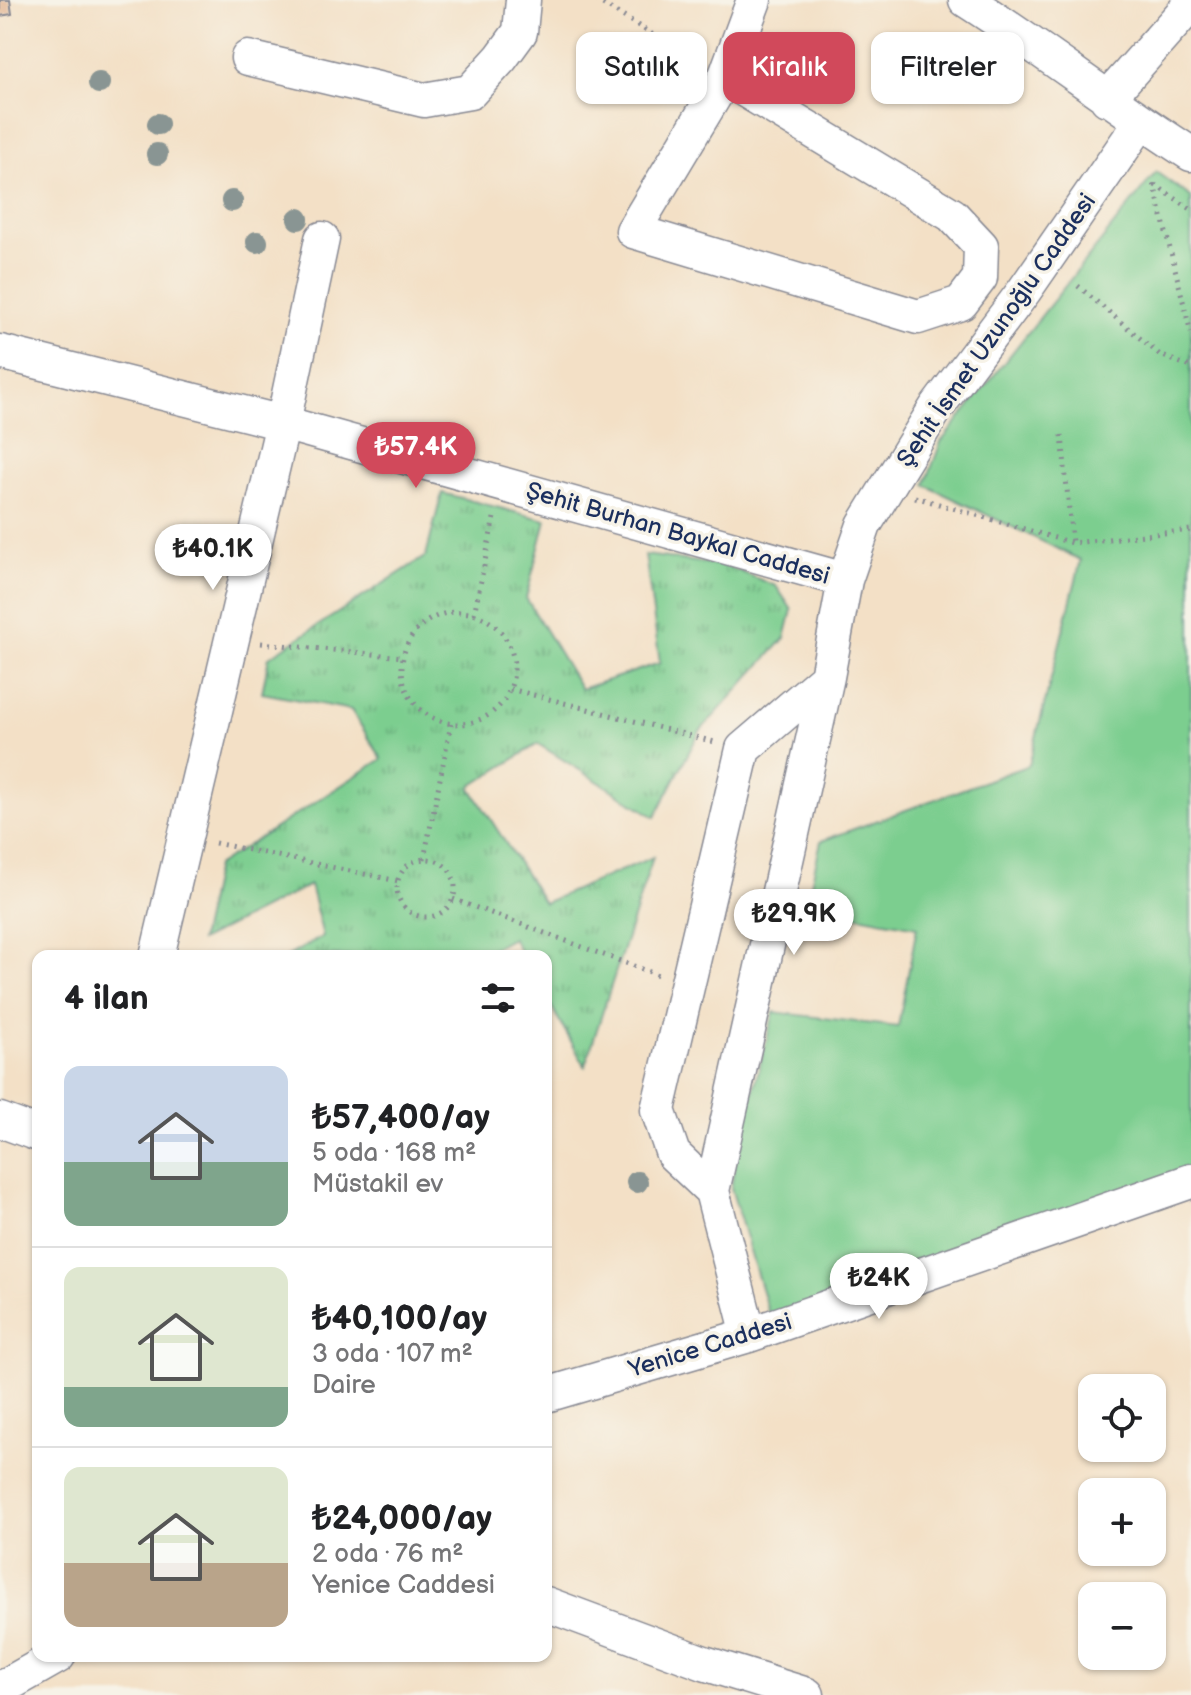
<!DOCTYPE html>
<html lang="tr">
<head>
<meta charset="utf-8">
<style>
	body { margin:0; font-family:"Balsamiq Sans",sans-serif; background:#f2f2f2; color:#202124; height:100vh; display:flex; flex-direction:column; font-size:30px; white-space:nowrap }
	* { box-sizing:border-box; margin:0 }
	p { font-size:26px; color:#757577 }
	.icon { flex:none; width:44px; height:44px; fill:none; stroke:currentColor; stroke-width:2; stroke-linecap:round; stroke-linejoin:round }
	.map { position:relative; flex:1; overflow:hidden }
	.panel { position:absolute; left:32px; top:950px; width:520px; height:712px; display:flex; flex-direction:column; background:#fff; border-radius:16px; box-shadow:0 2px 6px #0004 }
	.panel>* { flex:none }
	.hud { position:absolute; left:576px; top:32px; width:494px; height:72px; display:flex; gap:16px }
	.fabs { position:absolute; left:1078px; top:1374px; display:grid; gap:16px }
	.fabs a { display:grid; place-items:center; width:88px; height:88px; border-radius:16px; background:#fff; box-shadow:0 2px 6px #0004; font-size:40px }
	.price { position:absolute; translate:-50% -68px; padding:0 18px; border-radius:28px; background:#fff; color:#222; font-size:26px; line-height:52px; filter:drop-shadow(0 2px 4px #0008) }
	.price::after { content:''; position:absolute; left:50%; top:48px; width:24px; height:18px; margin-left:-12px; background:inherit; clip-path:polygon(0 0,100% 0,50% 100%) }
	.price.on { background:#d1495b; color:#fff }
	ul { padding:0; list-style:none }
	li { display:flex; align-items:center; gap:24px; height:200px; padding:0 32px }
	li+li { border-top:2px solid #e0e0e0 }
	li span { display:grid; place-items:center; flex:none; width:224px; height:160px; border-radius:16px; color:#555 }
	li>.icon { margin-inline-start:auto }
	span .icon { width:96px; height:96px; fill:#fffc; stroke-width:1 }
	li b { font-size:34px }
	h2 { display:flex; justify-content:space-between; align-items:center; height:96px; padding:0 32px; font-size:34px }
	.chip { padding:0 28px; border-radius:16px; background:#fff; box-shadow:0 2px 6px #0004; font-size:28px; line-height:72px }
	.chip.on { background:#d1495b; color:#fff }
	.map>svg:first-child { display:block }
</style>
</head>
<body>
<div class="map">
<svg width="1191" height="1695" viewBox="0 0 1191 1695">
	<defs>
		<pattern id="park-tufts" width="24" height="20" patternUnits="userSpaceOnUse" patternTransform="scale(2)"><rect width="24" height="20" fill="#7cce8f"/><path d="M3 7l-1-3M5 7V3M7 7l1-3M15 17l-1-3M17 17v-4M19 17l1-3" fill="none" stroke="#65a878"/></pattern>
	</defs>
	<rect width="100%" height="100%" fill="#f7f3e8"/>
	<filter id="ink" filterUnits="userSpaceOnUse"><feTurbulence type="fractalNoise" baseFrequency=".0125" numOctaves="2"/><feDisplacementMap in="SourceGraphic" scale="16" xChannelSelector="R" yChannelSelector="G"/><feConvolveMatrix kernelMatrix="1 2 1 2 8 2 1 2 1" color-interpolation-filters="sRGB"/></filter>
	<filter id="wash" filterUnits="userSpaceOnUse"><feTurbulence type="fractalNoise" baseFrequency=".006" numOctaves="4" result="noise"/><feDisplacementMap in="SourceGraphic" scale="32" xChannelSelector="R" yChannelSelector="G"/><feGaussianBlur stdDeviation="1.8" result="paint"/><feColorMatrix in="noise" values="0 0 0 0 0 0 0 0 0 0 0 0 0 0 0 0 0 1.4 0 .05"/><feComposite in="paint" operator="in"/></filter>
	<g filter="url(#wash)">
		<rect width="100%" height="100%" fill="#f3e0c6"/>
		<path fill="#7cce8f" stroke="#4c7e76" stroke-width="2" d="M 1156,172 L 1191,197 L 1191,1182 L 773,1328 L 731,1188 L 736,1156 L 774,1012 L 898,1027 L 917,927 L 806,906 L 821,841 L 1029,765 L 1081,560 L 925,485 L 941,442 Z"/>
		<path fill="url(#park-tufts)" stroke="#4c7e76" stroke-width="2" d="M 442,493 L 546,520 L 526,598 L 581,689 L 660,663 L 645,555 L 727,566 L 776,586 L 792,610 L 785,638 L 700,731 L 655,817 L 538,744 L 470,787 L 544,903 L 653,857 L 585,1066 L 546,997 L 546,956 L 523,956 L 512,938 L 478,956 L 288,956 L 323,936 L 310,885 L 200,941 L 216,866 L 382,759 L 351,710 L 262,693 L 269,657 L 426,556 Z"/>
		<g id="blocks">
			<path fill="#e1b18d" d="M 0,0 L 10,0 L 12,14 L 0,16 Z"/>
		</g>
	</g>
	<g filter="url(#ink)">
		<use href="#blocks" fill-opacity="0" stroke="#878892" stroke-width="2"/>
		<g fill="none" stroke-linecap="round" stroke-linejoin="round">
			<defs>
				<path id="minor" d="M 966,0 C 1043,49 1114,105 1191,154
					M 248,58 L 424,100 L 470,92 L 501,58 L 520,32 L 523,0
					M 725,78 L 952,215 L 981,246 L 980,278 L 961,303 L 918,317 L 633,231 L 725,78 L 754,0
					M 1107,99 L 1191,4
					M 0,352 L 283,423 L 845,580
					M 157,956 L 283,423 L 322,239
					M 0,1120 L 38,1134
					M 712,1191 L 673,1154 L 658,1110 L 743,749 L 827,677
					M 749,1335 L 712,1191 L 827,677 L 845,580 L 864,525 L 936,408 L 1024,291 L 1141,122
					M 546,1395 L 749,1335 L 1191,1181
					M 546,1604 L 704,1663 L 807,1695
					M 0,1689 L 58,1656"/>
			</defs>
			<use href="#minor" stroke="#878892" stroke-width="37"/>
			<path stroke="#878892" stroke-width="5" stroke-dasharray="2 6" stroke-linecap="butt" d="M 596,0 L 701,64
				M 1154,184 L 1191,333
				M 1155,185 L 1191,209
				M 1078,286 L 1160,355 L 1191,367
				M 1062,435 L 1072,542
				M 915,497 L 1072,543 L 1191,530
				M402 668a56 56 0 1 1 112 0a56 56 0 1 1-112 0Z
				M 474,614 L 495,513
				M 261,643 L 403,657
				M 510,689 L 715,742
				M 215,843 L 398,881
				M 424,859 L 451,724
				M397 888a29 29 0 1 1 58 0a29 29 0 1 1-58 0Z
				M 453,899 L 658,975"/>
			<use href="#minor" stroke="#fff" stroke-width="34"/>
		</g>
		<g fill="#899593">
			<circle cx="99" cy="83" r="11"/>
			<circle cx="158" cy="124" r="11"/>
			<circle cx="157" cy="154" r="11"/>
			<circle cx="232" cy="201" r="11"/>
			<circle cx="298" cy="219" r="11"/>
			<circle cx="257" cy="242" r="11"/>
			<circle cx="637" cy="1182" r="11"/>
		</g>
	</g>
	<g text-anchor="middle" stroke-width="7" stroke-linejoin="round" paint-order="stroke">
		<g font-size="24" fill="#1b2f5e" stroke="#f7f3e8">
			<text transform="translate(996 330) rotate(-55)" y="8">Şehit İsmet Uzunoğlu Caddesi</text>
			<text transform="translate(678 533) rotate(16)" y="8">Şehit Burhan Baykal Caddesi</text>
			<text transform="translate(710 1345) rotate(-17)" y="8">Yenice Caddesi</text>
		</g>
	</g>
</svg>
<div class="fabs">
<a><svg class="icon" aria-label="locate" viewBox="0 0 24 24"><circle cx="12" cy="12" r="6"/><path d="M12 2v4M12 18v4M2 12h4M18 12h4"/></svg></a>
<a>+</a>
<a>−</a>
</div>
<b class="price on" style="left:416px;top:490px">₺57.4K</b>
<b class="price" style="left:213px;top:592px">₺40.1K</b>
<b class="price" style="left:794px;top:957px">₺29.9K</b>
<b class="price" style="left:879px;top:1321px">₺24K</b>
<div class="hud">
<a class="chip">Satılık</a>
<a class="chip on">Kiralık</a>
<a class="chip">Filtreler</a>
</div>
<section class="panel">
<h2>4 ilan<svg class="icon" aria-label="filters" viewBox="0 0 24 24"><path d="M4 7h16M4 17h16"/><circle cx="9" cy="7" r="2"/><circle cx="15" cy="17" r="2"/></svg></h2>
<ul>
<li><span style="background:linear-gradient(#c9d6e8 60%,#7fa58c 0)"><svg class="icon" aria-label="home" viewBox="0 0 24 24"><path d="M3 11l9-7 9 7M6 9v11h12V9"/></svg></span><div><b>₺57,400/ay</b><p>5 oda · 168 m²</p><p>Müstakil ev</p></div></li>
<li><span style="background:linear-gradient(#dfe7d0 75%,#7fa58c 0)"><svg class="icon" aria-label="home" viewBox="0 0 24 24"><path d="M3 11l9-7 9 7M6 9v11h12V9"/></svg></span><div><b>₺40,100/ay</b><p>3 oda · 107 m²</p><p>Daire</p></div></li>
<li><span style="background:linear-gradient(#dfe7d0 60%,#b9a48a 0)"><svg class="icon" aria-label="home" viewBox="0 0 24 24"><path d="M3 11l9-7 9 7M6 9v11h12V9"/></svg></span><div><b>₺24,000/ay</b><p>2 oda · 76 m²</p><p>Yenice Caddesi</p></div></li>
</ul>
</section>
</div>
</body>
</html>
